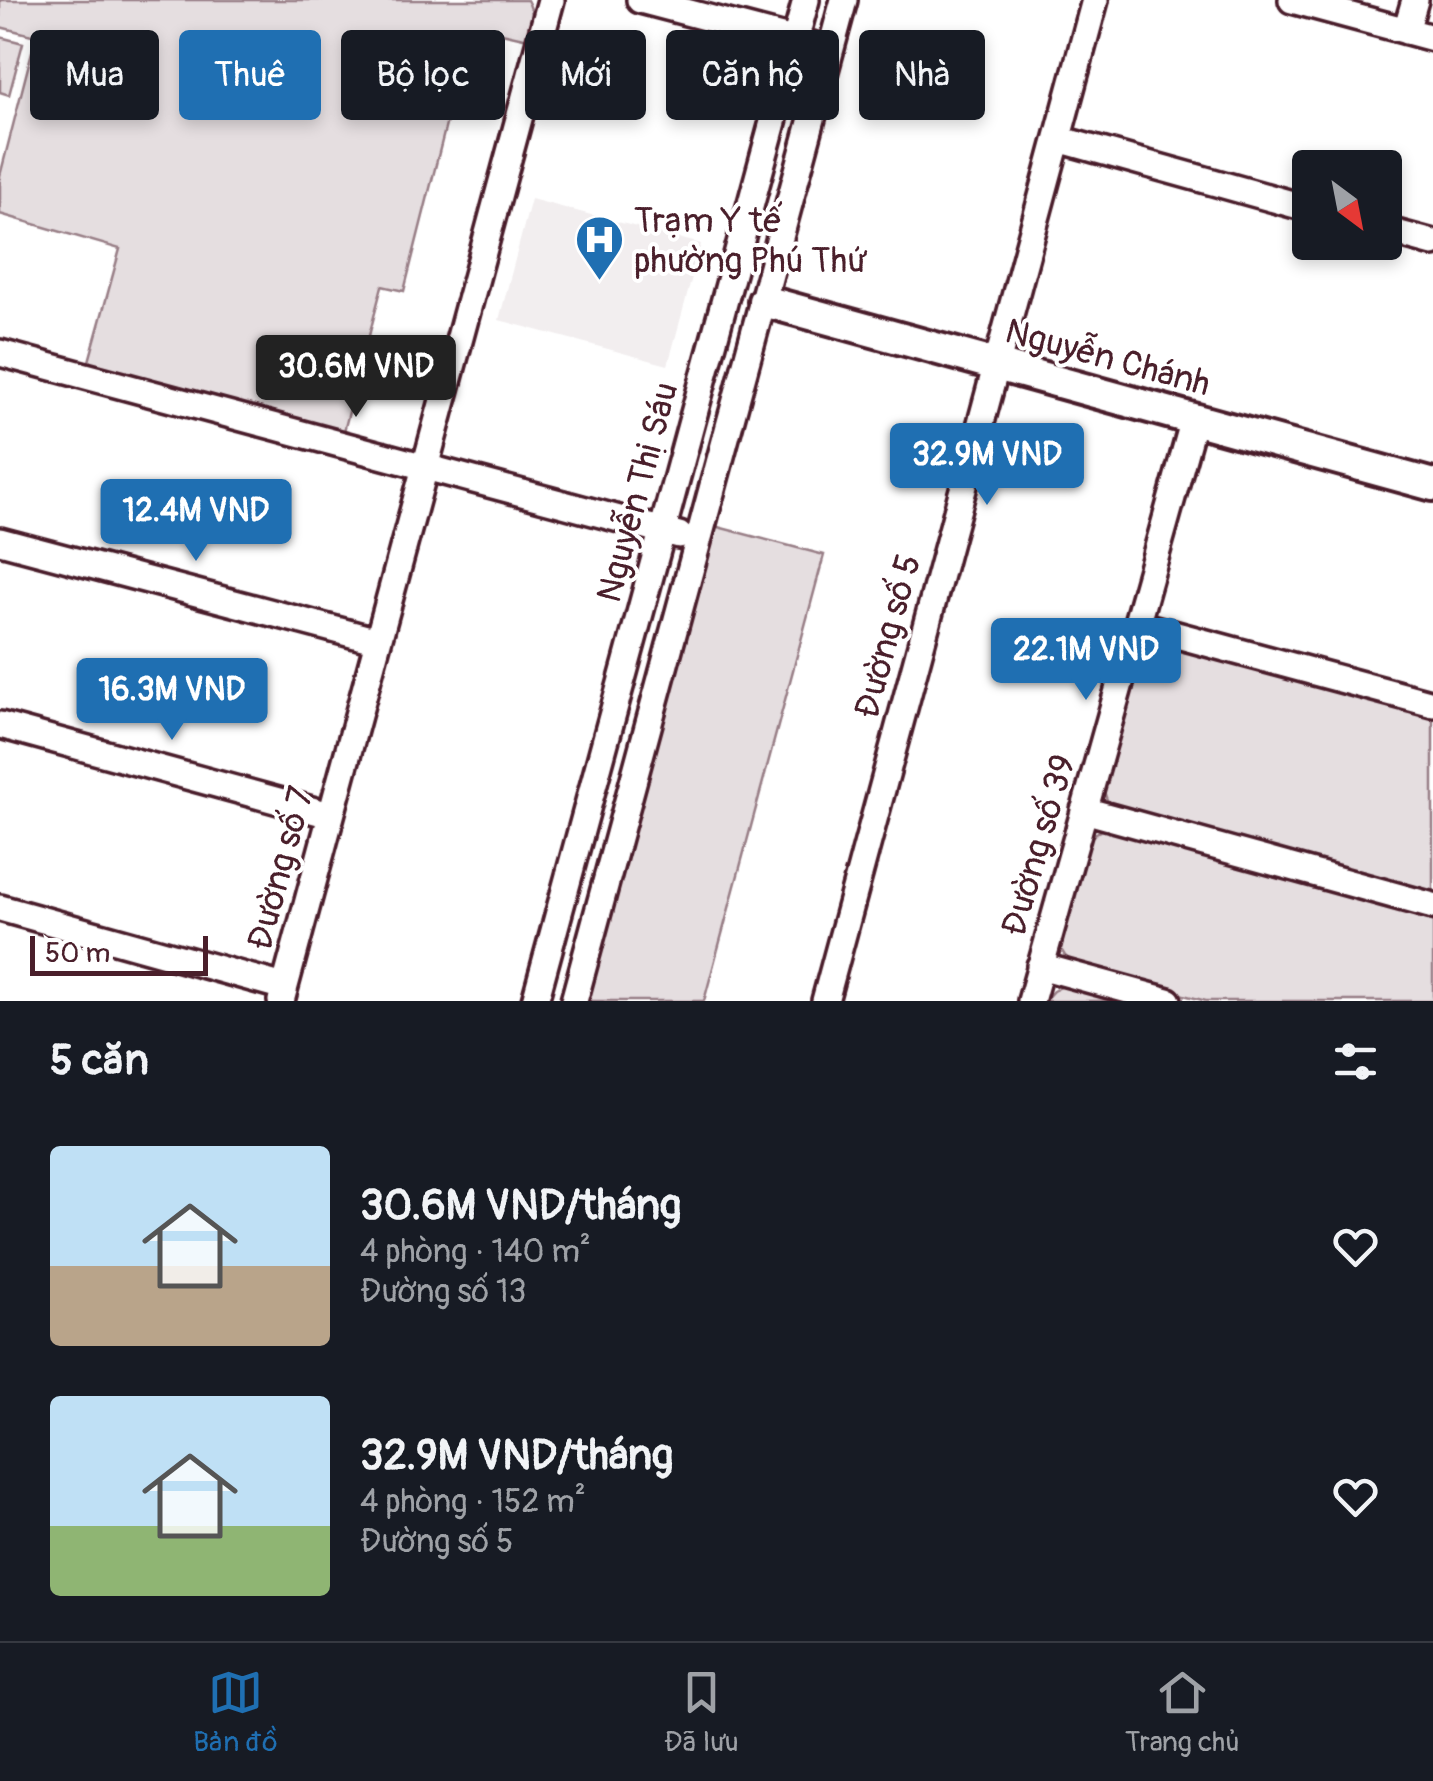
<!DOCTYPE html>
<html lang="vi">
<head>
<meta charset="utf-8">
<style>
	body { margin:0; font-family:Pangolin,sans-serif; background:#20242c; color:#f1f3f6; height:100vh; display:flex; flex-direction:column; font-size:38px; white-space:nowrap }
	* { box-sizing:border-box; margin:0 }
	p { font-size:32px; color:#9ea1a6 }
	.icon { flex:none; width:55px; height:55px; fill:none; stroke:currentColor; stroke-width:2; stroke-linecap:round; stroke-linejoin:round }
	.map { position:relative; height:1001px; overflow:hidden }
	.side { display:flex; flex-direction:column; background:#171b24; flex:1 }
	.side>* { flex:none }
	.hud { position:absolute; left:30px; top:30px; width:1375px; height:90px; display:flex; gap:20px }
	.needle { width:65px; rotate:148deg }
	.fabs { position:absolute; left:1292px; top:150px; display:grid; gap:20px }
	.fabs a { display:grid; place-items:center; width:110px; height:110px; border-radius:10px; background:#171b24; box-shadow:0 5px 15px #0003; font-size:50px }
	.scale { position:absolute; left:30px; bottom:25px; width:178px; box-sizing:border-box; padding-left:10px; border:5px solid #4a1f2b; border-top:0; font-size:28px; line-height:35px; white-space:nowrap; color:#4a1f2b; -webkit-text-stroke:8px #fff; paint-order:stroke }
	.price { position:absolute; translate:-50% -85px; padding:0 22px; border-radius:10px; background:#1f6fb2; color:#fff; font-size:32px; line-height:65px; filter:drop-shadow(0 2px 5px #0008) }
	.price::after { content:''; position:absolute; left:50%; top:60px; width:30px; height:22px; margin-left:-15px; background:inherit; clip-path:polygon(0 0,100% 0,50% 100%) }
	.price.selected { background:#222; color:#fff }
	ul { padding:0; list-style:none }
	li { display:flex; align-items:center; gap:30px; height:250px; padding:0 50px }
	li span { display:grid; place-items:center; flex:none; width:280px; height:200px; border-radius:10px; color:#555 }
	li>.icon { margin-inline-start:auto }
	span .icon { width:120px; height:120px; fill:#fffc; stroke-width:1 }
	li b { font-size:42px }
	h2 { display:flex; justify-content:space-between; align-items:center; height:120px; padding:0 50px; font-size:42px }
	.tag { padding:0 35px; border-radius:10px; background:#171b24; box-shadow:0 5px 15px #0003; font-size:35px; line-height:90px }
	.tag.selected { background:#1f6fb2; color:#fff }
	.menu { display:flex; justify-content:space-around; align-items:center; height:140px; border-top:2px solid #363941; background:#171b24; font-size:28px; color:#9ea1a6 }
	.menu a { display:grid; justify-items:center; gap:5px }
	.menu .selected { color:#1f6fb2 }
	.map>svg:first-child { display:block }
</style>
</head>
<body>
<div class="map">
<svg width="1433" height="1001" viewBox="0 0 1433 1001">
	<rect width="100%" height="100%" fill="#fff"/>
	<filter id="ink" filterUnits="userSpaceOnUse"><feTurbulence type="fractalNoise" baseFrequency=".01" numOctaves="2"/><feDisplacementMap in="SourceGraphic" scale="20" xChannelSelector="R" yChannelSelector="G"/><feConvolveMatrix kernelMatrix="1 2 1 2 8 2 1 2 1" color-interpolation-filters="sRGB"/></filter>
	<g filter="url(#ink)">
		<path fill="#f2eeef" d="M 531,199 L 701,244 L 668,365 L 499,320 Z"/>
		<path fill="#e5dee0" stroke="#987e86" stroke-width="2.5" d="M 0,0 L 527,0 C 535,14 533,25 528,39 L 471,26 L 404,291 L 382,286 L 343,435 L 88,365 L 120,249 L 0,214 L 0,176 L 36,36 L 0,27 Z
			M 0,37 L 23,43 L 9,95 L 0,92 Z
			M 714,526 L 824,555 L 704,1001 L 586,1001 Z
			M 1158,642 L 1433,714 L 1433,895 L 1117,808 L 1107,800 L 1103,789 L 1138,653 Z
			M 1106,828 L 1433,916 L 1433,1001 L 1206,1001 L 1080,967 L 1065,956 L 1059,946 L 1086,842 L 1096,833 Z
			M 1063,986 L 1073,986 L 1128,1001 L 1044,1001 L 1053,991 Z"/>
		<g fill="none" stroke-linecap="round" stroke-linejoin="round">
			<defs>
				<path id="minor" d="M 640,0 L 812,45
					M 1292,0 L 1433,38
					M 1406,31 L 1415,0
					M 1058,139 L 1310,209
					M 1385,230 L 1433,243
					M 0,353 L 679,535
					M 0,541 L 378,641
					M 1136,624 L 1433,704
					M 0,725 L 330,815
					M 1084,810 L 1433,906
					M 0,908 L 284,987
					M 1040,966 L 1168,1001
					M 281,1001 L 551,0
					M 535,1001 L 806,0
					M 574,1001 L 844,0
					M 825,1001 L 1095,0
					M 1031,1001 L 1194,419"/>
				<path id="tertiary" d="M 764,301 L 1433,485"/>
			</defs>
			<use href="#minor" stroke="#4a1f2b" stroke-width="32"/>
			<use href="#tertiary" stroke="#4a1f2b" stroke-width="38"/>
			<use href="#minor" stroke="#fff" stroke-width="25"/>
			<use href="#tertiary" stroke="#fff" stroke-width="30"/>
		</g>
	</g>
	<defs>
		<symbol id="hospital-pin" viewBox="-11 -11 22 30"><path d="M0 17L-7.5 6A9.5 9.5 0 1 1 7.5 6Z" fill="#1f6fb2" stroke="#fff"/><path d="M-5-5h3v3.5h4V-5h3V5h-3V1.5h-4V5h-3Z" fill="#fff"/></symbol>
	</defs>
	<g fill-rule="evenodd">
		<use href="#hospital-pin" x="572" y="212" width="55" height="75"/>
	</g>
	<g text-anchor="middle" stroke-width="8" stroke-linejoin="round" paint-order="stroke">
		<g font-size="35" fill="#4a1f2b" stroke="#fff" text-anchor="start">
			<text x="634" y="232">Trạm Y tế<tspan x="634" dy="40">phường Phú Thứ</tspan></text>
		</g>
		<g font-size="35" fill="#4a1f2b" stroke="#fff">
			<text transform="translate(1108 357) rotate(15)" y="12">Nguyễn Chánh</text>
			<text transform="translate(637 492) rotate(-75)" y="12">Nguyễn Thị Sáu</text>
			<text transform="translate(887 636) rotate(-75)" y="12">Đường số 5</text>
			<text transform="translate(1038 845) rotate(-74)" y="12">Đường số 39</text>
			<text transform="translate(280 868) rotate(-75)" y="12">Đường số 7</text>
		</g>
	</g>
</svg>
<div class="fabs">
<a><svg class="needle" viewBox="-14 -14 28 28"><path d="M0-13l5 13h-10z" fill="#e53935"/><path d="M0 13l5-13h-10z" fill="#9ea1a6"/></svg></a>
</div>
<div class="scale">50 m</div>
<b class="price selected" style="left:356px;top:420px">30.6M VND</b>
<b class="price" style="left:987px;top:508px">32.9M VND</b>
<b class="price" style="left:196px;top:564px">12.4M VND</b>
<b class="price" style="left:1086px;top:703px">22.1M VND</b>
<b class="price" style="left:172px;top:743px">16.3M VND</b>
<div class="hud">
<a class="tag">Mua</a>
<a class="tag selected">Thuê</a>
<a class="tag">Bộ lọc</a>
<a class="tag">Mới</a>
<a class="tag">Căn hộ</a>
<a class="tag">Nhà</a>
</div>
</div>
<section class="side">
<h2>5 căn<svg class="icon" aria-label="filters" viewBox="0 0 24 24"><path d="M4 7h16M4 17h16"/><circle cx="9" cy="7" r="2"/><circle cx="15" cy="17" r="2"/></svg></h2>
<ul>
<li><span style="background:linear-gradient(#bfe0f5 60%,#b9a48a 0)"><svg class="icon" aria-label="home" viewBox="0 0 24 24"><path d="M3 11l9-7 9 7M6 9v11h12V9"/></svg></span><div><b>30.6M VND/tháng</b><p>4 phòng · 140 m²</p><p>Đường số 13</p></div><svg class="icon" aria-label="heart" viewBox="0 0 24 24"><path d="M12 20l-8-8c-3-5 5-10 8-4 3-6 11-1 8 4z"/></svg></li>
<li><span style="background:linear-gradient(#bfe0f5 65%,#8fb573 0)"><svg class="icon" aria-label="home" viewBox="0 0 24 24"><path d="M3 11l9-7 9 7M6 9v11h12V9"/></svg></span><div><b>32.9M VND/tháng</b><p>4 phòng · 152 m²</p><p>Đường số 5</p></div><svg class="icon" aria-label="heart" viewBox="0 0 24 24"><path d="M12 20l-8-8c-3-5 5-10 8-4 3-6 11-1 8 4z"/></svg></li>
</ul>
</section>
<nav class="menu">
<a class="selected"><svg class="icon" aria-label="map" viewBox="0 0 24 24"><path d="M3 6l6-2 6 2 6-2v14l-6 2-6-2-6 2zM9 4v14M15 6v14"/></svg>Bản đồ</a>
<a><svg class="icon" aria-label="saved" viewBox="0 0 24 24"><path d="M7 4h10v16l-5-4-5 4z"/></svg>Đã lưu</a>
<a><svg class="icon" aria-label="home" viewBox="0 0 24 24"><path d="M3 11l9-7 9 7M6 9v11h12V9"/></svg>Trang chủ</a>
</nav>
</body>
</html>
